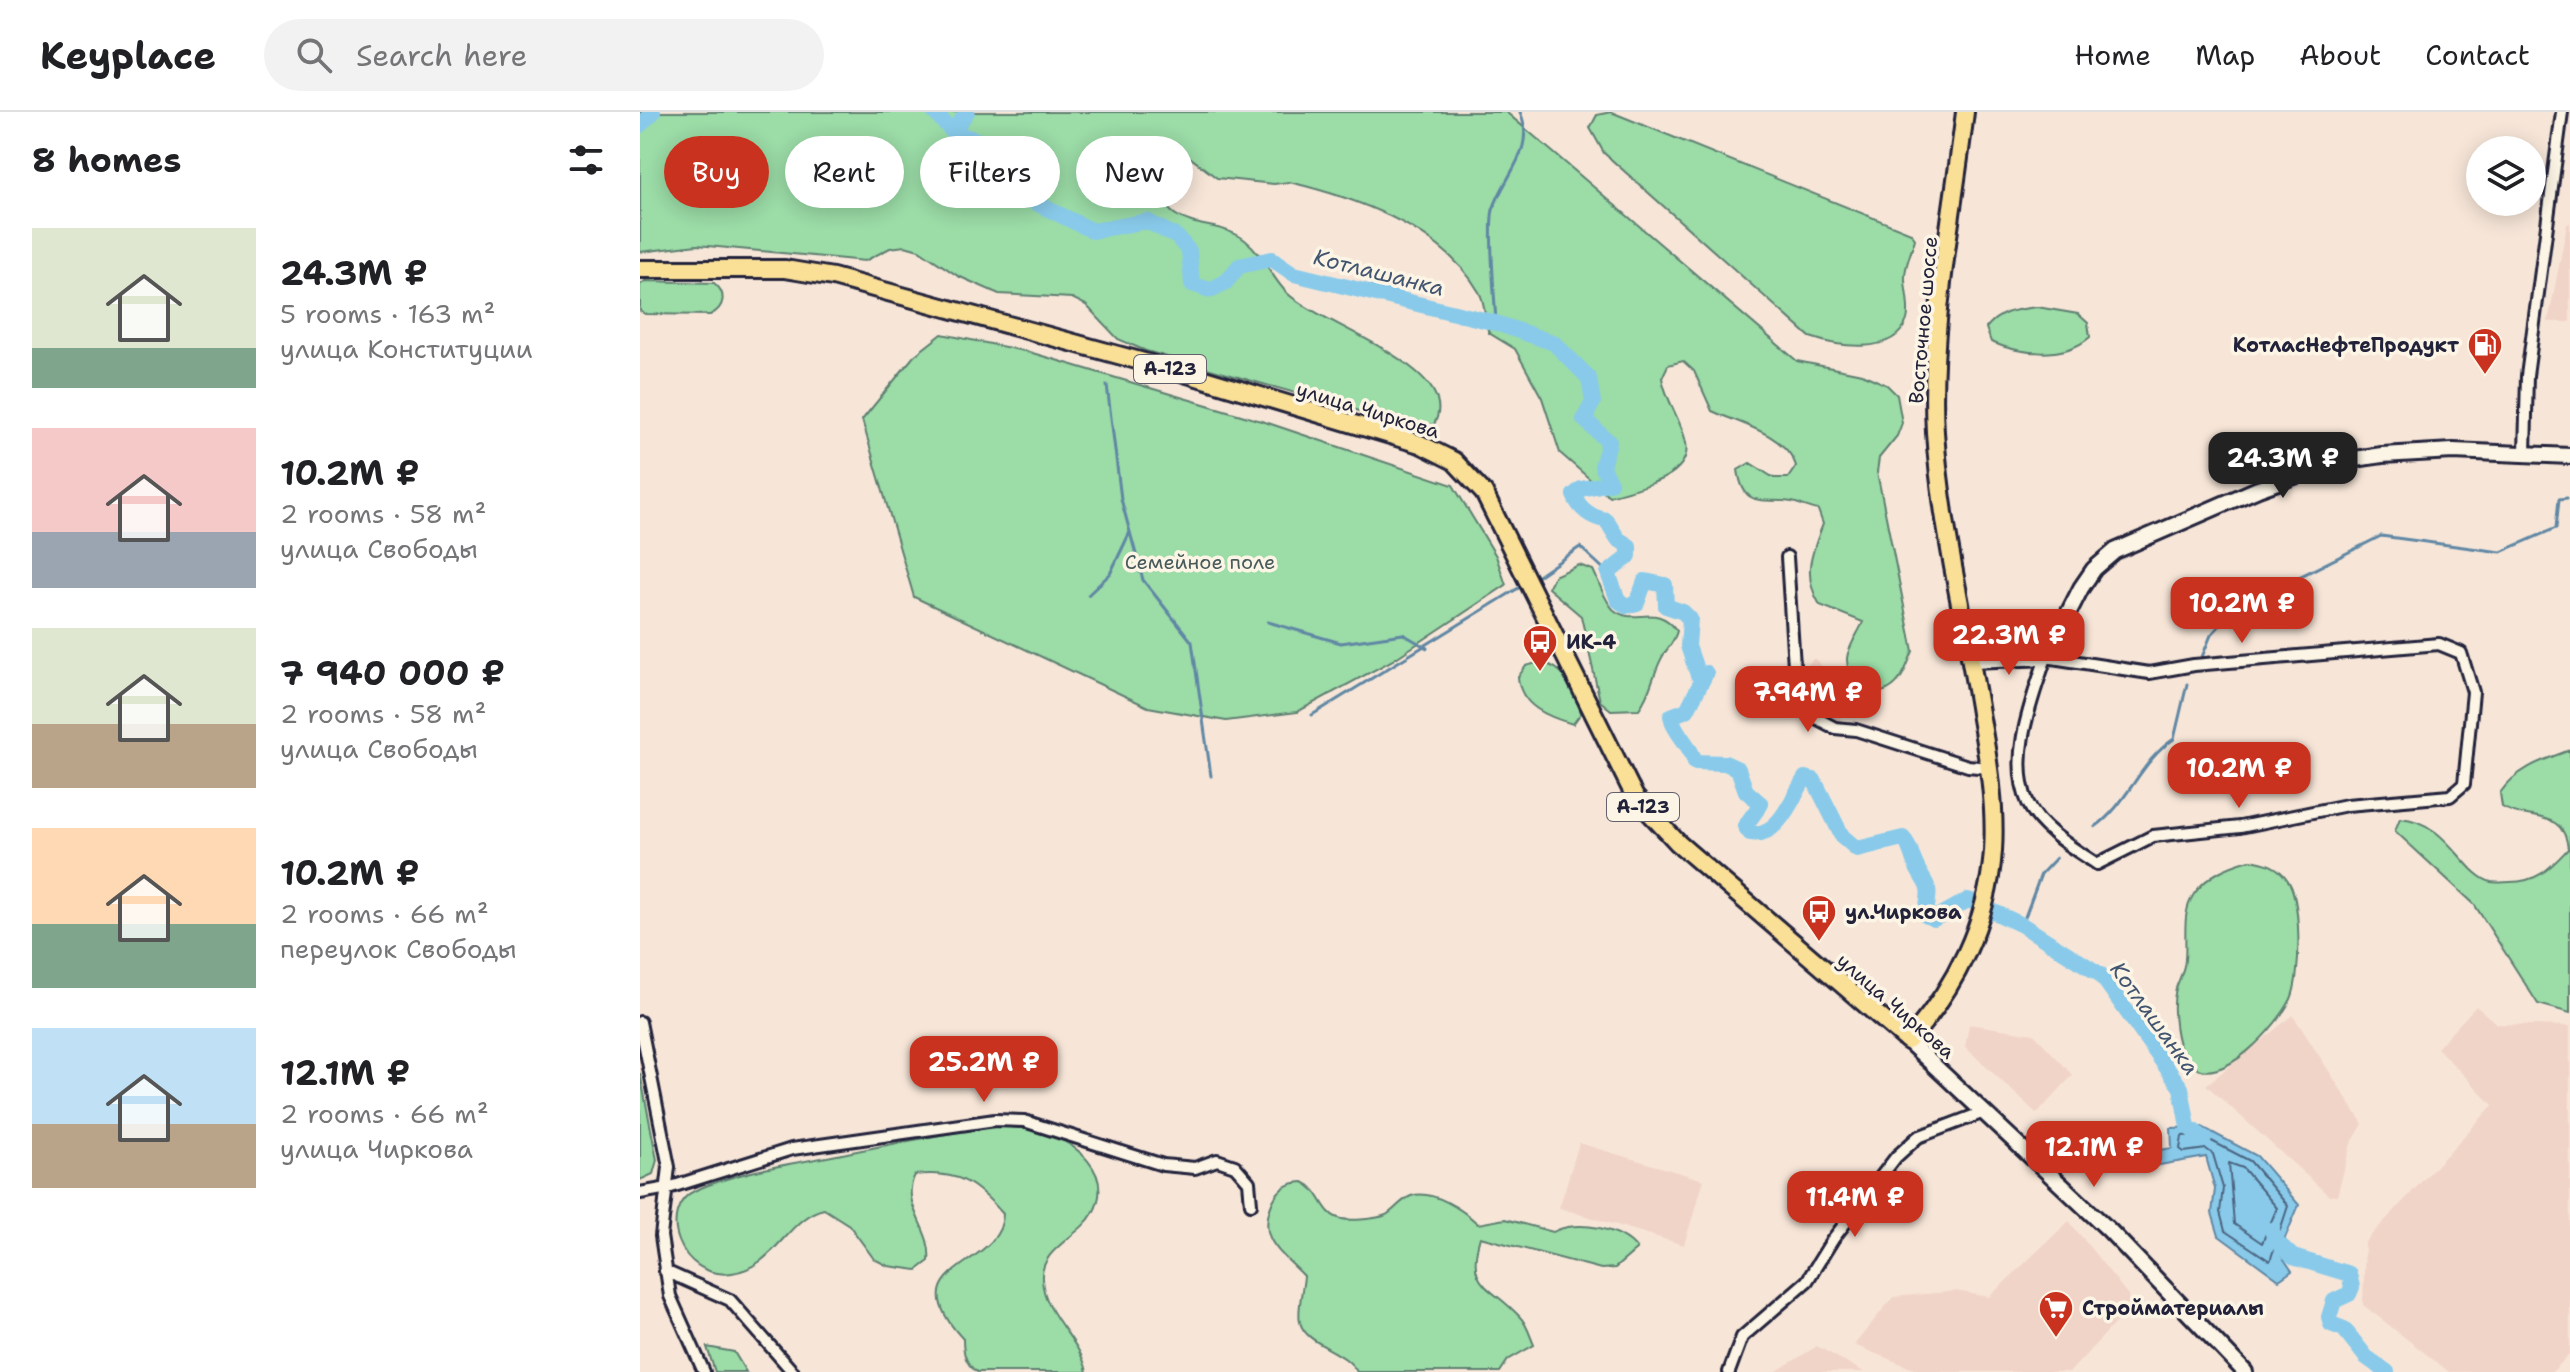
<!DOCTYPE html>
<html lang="en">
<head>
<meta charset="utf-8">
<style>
	body { margin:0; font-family:"Shantell Sans",sans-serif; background:#f2f2f2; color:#202124; height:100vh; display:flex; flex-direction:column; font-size:30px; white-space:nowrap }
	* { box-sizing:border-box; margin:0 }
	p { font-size:26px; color:#757577 }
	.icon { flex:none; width:44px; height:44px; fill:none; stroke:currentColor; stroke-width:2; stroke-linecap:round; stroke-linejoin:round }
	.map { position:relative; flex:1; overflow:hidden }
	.sheet { display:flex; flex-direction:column; background:#fff; width:640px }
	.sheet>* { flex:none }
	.top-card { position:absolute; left:24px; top:24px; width:760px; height:72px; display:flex; gap:16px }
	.controls { position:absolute; left:1826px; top:24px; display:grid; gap:16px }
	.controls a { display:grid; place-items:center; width:80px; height:80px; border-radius:50%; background:#fff; box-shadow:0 4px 20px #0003; font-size:40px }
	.price { position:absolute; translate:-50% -68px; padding:0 18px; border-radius:16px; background:#c8321e; color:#fff; font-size:26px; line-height:52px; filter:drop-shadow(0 2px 4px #0008) }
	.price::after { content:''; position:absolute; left:50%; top:48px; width:24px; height:18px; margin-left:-12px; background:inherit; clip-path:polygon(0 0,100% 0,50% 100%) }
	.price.on { background:#222; color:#fff }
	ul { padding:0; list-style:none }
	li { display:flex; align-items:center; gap:24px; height:200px; padding:0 32px }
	li span { display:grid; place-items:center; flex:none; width:224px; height:160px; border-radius:0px; color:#555 }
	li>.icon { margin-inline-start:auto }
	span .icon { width:96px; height:96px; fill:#fffc; stroke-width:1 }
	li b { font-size:34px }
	h2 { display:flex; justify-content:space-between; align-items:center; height:96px; padding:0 32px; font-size:34px }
	.pill { padding:0 28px; border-radius:36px; background:#fff; box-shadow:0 4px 20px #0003; font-size:28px; line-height:72px }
	.pill.on { background:#c8321e; color:#fff }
	header { display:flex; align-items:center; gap:48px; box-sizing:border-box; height:112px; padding:0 40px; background:#fff; border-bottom:2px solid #e0e0e0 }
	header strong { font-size:38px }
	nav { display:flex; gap:44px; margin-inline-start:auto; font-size:28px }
	.search { width:560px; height:72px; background:#f2f2f2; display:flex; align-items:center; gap:20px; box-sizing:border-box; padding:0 28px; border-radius:44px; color:#757577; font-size:30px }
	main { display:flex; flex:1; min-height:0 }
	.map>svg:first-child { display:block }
</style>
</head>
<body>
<header>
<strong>Keyplace</strong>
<div class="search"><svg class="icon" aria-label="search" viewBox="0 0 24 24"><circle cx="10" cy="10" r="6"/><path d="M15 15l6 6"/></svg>Search here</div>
<nav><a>Home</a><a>Map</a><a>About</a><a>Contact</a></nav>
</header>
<main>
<section class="sheet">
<h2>8 homes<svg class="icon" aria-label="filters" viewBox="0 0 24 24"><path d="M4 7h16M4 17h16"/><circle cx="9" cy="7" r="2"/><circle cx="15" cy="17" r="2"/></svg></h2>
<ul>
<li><span style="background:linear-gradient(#dfe7d0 75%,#7fa58c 0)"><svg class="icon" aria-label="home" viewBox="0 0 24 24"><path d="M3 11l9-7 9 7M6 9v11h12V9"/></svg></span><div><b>24.3M ₽</b><p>5 rooms · 163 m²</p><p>улица Конституции</p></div></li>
<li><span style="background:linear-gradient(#f6c9c9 65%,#9aa5b1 0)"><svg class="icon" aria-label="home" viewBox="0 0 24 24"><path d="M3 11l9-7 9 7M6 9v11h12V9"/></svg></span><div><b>10.2M ₽</b><p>2 rooms · 58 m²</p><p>улица Свободы</p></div></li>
<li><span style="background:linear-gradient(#dfe7d0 60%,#b9a48a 0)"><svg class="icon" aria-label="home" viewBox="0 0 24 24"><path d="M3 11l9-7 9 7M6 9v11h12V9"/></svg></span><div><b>7 940 000 ₽</b><p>2 rooms · 58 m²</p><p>улица Свободы</p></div></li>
<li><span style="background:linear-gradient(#ffd9b3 60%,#7fa58c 0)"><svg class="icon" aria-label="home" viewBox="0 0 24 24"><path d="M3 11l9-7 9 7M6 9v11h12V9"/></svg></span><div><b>10.2M ₽</b><p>2 rooms · 66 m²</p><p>переулок Свободы</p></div></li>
<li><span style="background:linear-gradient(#bfe0f5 60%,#b9a48a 0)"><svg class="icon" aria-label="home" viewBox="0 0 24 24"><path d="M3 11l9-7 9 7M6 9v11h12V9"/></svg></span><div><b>12.1M ₽</b><p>2 rooms · 66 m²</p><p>улица Чиркова</p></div></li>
</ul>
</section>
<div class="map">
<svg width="1930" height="1260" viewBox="0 0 1930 1260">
	<rect width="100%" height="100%" fill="#f7e6d8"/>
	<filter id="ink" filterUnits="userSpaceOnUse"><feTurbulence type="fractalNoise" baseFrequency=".0125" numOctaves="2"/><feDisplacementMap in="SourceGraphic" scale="16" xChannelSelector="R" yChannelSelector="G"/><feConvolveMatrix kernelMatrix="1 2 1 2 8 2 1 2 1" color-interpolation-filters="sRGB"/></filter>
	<g filter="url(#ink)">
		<path fill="#f1d4c8" d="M 1930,111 L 1930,210 L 1908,210 L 1927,112 Z
			M 1174,546 L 1214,588 L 1197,611 L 1191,611 L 1159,585 L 1159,563 Z
			M 1836,894 L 1857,912 L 1930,914 L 1930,1242 L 1912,1260 L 1809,1260 L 1723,1193 L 1725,1130 L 1853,993 L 1797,936 Z
			M 1653,903 L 1723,1012 L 1711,1032 L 1697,1084 L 1689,1084 L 1566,973 Z
			M 1329,912 L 1394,922 L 1433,963 L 1397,1002 L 1325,935 Z
			M 939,1031 L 1064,1068 L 1044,1133 L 919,1096 Z
			M 1429,1109 L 1488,1183 L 1489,1196 L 1430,1260 L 1281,1260 L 1214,1233 L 1253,1185 L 1316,1179 L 1349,1185 Z
			M 1177,1234 L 1224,1260 L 1135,1260 Z"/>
		<path fill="#9bdca7" stroke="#5e7f71" stroke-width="2" d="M 0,0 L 866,0 L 1157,249 L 1222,262 L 1247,273 L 1257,283 L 1262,311 L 1257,324 L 1239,346 L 1237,360 L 1273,539 C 1267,553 1263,569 1249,577 C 1228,589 1206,569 1207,546 C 1208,535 1219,520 1223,510 L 1180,493 C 1162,463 1171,443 1183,412 L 1178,398 C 1169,396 1160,392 1152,390 C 1124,385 1104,399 1098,358 L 1110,351 L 1134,366 L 1148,366 L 1156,354 C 1146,322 1100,312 1072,299 L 1054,259 L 1043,249 L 1028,253 L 1022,266 C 1026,289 1042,309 1046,331 C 1053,367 993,377 969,384 L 920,341 L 902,286 L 875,237 L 849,221 C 843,207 847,194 839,180 C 802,116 717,86 649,70 L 634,72 L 577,66 L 543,40 L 530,46 L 514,68 C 528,125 574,104 605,128 C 624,143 631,165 647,181 C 679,212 826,257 794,312 L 780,316 L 506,239 L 478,227 L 446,193 L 432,186 L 359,182 L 318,164 L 279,138 L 265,134 L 250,136 L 225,149 L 57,133 L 0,140 Z
			M 971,0 L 1271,121 L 1275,127 C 1272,138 1266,151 1265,163 C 1264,176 1271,195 1267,208 C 1254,245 1196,234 1170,225 L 964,41 L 950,16 L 957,3 Z
			M 5,169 L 74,171 C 87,181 85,196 70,203 L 5,202 L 0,199 L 0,173 Z
			M 1397,195 L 1438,202 L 1448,211 L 1450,225 C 1424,248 1380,242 1351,230 L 1346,216 C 1360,199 1375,198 1397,195 Z
			M 302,222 L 389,240 L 628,311 L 813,373 L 856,444 L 866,473 L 753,548 L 657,600 L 586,609 L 508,595 L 274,485 L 222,308 L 274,244 Z
			M 939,453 L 953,458 C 959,470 965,490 974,498 C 995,515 1016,489 1037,519 C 1034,530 1030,533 1024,542 C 1013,559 1012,580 999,597 L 971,598 L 960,589 L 941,504 L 908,476 L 914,464 Z
			M 900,550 C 928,556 933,576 941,601 L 933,612 C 908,605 880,594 878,565 L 886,554 Z
			M 1930,638 L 1930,901 L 1898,892 L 1834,792 L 1755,719 L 1760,706 C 1809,710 1822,762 1851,770 C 1857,771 1865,770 1870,770 C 1898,770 1910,756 1928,737 C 1924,695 1888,711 1862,695 L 1860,681 C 1877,656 1903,648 1930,638 Z
			M 1610,748 C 1625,750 1638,754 1647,767 C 1662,786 1661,865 1651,887 C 1639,912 1580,980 1550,952 C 1535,938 1531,896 1536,876 C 1539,867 1545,857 1545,847 C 1547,826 1541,801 1554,782 C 1568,762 1589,754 1610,748 Z
			M 0,961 L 17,1048 L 13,1062 L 0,1068 Z
			M 355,1014 C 369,1015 384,1015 398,1019 C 435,1028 475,1061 453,1101 C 440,1125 400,1136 402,1167 C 404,1204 440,1226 447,1260 L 337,1260 C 325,1252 323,1240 323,1227 C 253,1151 362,1158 363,1102 C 335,1070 317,1058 275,1063 C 259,1093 293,1117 289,1149 L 277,1158 L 248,1154 L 234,1147 L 209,1113 L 184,1097 C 147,1105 136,1155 92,1161 C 40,1169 15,1096 56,1078 C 97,1060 144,1053 187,1045 C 243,1034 299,1022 355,1014 Z
			M 663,1070 C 683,1079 681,1103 702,1107 C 711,1109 737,1107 746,1103 C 755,1098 761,1088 771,1084 C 793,1077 823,1098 838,1112 L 865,1107 L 913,1120 C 936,1107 983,1116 997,1137 L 975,1156 L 961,1157 L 840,1125 C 825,1176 850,1172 880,1205 C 887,1212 890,1224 894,1233 L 868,1248 L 860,1260 L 717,1260 C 705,1237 666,1234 660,1210 C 657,1197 663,1178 664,1164 C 639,1138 616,1127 633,1089 C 640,1075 648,1071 663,1070 Z
			M 67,1235 L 94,1240 L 106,1260 L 75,1260 Z"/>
		<path fill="#89caea" stroke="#6087a4" stroke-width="2" d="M 1562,1015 L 1617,1044 L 1659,1093 L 1639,1140 L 1652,1159 L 1639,1168 L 1579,1124 L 1572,1101 L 1575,1077 L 1566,1045 L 1514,1054 L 1499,1047 L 1503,1041 L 1532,1036 L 1531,1016 Z"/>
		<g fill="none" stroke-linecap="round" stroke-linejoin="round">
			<path stroke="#4b6581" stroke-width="2" d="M 1560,1023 L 1610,1049 L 1648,1094 L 1630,1149 L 1585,1119 L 1580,1100 L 1583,1076 L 1573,1042 L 1566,1037 L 1544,1040 L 1540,1037 L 1542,1024 Z
				M 1589,1051 L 1603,1056 L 1637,1096 L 1622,1131 L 1594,1112 Z"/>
			<path stroke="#6087a4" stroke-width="3" d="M 856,211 C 855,188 848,116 853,98 C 863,64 897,38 880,0
				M 467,273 L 481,387 L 503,468 L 552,530 L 571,664
				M 895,466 L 940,435 L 968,461
				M 448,483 L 470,462 L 490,420
				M 628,510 L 701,531 L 763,522 L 787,536
				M 1562,545 L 1571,523 L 1583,510 L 1623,483 L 1741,424 L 1861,440 L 1916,416 L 1919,387 L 1927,386
				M 672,603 L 885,472
				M 1455,715 C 1488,692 1500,649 1534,627 L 1547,572
				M 1382,813 L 1401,762 L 1416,746"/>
			<path stroke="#89caea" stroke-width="16" d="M 294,0 L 313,20 L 343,30 L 350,65 L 362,78 L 378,82 L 453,119 L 507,109 L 537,125 L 549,139 L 552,172 L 570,178 L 586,170 L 599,154 L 632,147 L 654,162 L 856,211 L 914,231 L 949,266 L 953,290 L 944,307 L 969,330 L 962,354 L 970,371 L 941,377 L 934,383 C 939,397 952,406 966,408 L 978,427 L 989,434 L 989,444 L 968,461 L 978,488 L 986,494 L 997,491 L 1005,469 L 1025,473 L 1026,494 L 1043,500 L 1050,507 L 1048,534 L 1058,563 L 1066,561 L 1047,598 L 1031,604 C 1035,623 1050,631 1055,650 L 1085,651 L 1098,657 L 1106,679 L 1121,692 L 1105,714 L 1110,721 C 1138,727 1152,686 1165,666 L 1174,668 L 1202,724 L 1217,737 L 1263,726 C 1271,735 1270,739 1274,749 C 1284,776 1294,767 1285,803 L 1294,807 L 1328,788 L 1336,791
				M 0,13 L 13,0
				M 313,20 L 327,0
				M 1350,798 L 1382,813 L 1461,863 L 1541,976 L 1548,1015 L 1564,1026
				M 1632,1118 L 1635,1128 L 1653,1145 L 1709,1162 L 1712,1175 L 1709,1182 L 1694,1189 L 1689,1205 L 1691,1212 L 1704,1217 L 1726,1245 L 1747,1260"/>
			<defs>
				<path id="street" d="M 1885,341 L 1887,264 L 1922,0
					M 1147,445 L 1156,585 L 1172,604 L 1195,616 L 1216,618 L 1328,654 L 1349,656
					M 1799,532 L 1821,541 L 1833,580 L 1824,672 L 1810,684 L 1707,693 L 1600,715 L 1513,724 L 1457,752 C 1434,737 1400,717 1388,691 C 1368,646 1392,588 1406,545 L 1509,561 L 1554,553 Z
					M 0,910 L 29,1055 L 21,1124 L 30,1184 L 64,1260
					M 0,1081 L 28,1076 L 152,1037 L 355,1008 L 384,1009 L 523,1053 L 555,1056 L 577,1048 L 595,1054 L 609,1070 L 611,1092
					M 25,1159 L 90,1188 L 153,1260
					M 1089,1260 L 1102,1225 L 1167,1169 L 1193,1127 L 1256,1045 L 1278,1025 L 1344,1000"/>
				<path id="secondary" d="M 1331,548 L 1406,545 L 1441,476 L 1454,457 L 1475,439 L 1618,377 L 1694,350 L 1742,343 L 1813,339 L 1930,344
					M 1268,929 L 1469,1118 L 1605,1260"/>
				<path id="primary" d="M 0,157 L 145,157 L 193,165 L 544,261 L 780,332 L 814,349 L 844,381 L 995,685 L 1038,731 L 1268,929 C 1315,877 1348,810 1353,739 C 1356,693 1348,646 1340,601 C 1325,508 1301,414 1295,320 C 1289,218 1313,102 1325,0"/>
			</defs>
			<use href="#street" stroke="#22223b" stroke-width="16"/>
			<use href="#secondary" stroke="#22223b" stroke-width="20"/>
			<use href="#primary" stroke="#22223b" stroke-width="22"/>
			<use href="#street" stroke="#fcf5e5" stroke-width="10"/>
			<use href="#secondary" stroke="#fcf5e5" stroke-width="14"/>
			<use href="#primary" stroke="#fadf96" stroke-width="16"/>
		</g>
	</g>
	<defs>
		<symbol id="fuel-pin" viewBox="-11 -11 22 30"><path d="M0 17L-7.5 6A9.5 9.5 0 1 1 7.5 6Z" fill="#c8321e" stroke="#fcf5e5"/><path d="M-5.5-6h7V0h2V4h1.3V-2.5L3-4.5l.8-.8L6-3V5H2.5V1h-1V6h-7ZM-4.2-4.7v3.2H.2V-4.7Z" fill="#fff"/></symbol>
		<symbol id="bus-pin" viewBox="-11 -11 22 30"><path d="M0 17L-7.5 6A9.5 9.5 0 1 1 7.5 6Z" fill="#c8321e" stroke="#fcf5e5"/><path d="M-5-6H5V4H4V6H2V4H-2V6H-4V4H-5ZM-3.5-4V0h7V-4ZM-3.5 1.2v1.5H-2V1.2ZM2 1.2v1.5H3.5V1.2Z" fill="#fff"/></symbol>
		<symbol id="supermarket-pin" viewBox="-11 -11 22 30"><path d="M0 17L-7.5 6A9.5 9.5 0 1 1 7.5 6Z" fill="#c8321e" stroke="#fcf5e5"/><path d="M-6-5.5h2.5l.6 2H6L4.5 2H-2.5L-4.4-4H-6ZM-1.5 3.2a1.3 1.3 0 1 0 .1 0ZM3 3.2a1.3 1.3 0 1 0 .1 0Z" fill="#fff"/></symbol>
	</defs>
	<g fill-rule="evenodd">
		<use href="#fuel-pin" x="1825" y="213" width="40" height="54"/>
		<use href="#bus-pin" x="880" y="510" width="40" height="54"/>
		<use href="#bus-pin" x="1159" y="780" width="40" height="54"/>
		<use href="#supermarket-pin" x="1396" y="1176" width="40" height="54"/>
	</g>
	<g text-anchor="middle" stroke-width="7" stroke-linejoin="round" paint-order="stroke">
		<g fill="#fcf5e5" stroke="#63616e" stroke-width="2">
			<rect x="494" y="243" width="72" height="28" rx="6"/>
			<rect x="967" y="681" width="72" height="28" rx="6"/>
		</g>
		<g font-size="18" font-weight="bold" fill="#22223b">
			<text x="530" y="263">А-123</text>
			<text x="1003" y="701">А-123</text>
		</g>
		<g font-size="20" fill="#22223b" stroke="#fcf5e5">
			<text transform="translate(1283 208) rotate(-85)" y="7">Восточное шоссе</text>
			<text transform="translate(728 298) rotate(17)" y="7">улица Чиркова</text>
			<text transform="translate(1256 894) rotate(41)" y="7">улица Чиркова</text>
		</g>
		<g font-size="20" font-weight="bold" fill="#22223b" stroke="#fcf5e5" text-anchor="start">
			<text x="1819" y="240" text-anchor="end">КотласНефтеПродукт</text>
			<text x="926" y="537">ИК-4</text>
			<text x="1205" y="807">ул.Чиркова</text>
			<text x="1442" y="1203">Стройматериалы</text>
		</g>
		<g font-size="20" fill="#465a5b" stroke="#fcf5e5">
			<text x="560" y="457">Семейное поле</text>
		</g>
		<g font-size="22" font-style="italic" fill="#415470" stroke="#fcf5e5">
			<text transform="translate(739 160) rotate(14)" y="8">Котлашанка</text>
			<text transform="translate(1515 906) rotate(54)" y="8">Котлашанка</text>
		</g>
	</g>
</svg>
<div class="controls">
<a><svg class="icon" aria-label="layers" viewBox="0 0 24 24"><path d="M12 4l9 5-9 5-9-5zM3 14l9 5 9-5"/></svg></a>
</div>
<b class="price on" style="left:1643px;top:388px">24.3M ₽</b>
<b class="price" style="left:1602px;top:533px">10.2M ₽</b>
<b class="price" style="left:1369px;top:565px">22.3M ₽</b>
<b class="price" style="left:1168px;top:622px">7.94M ₽</b>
<b class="price" style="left:1599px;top:698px">10.2M ₽</b>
<b class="price" style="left:344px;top:992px">25.2M ₽</b>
<b class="price" style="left:1454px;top:1077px">12.1M ₽</b>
<b class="price" style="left:1215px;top:1127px">11.4M ₽</b>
<div class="top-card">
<a class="pill on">Buy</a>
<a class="pill">Rent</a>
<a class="pill">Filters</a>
<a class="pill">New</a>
</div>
</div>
</main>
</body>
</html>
